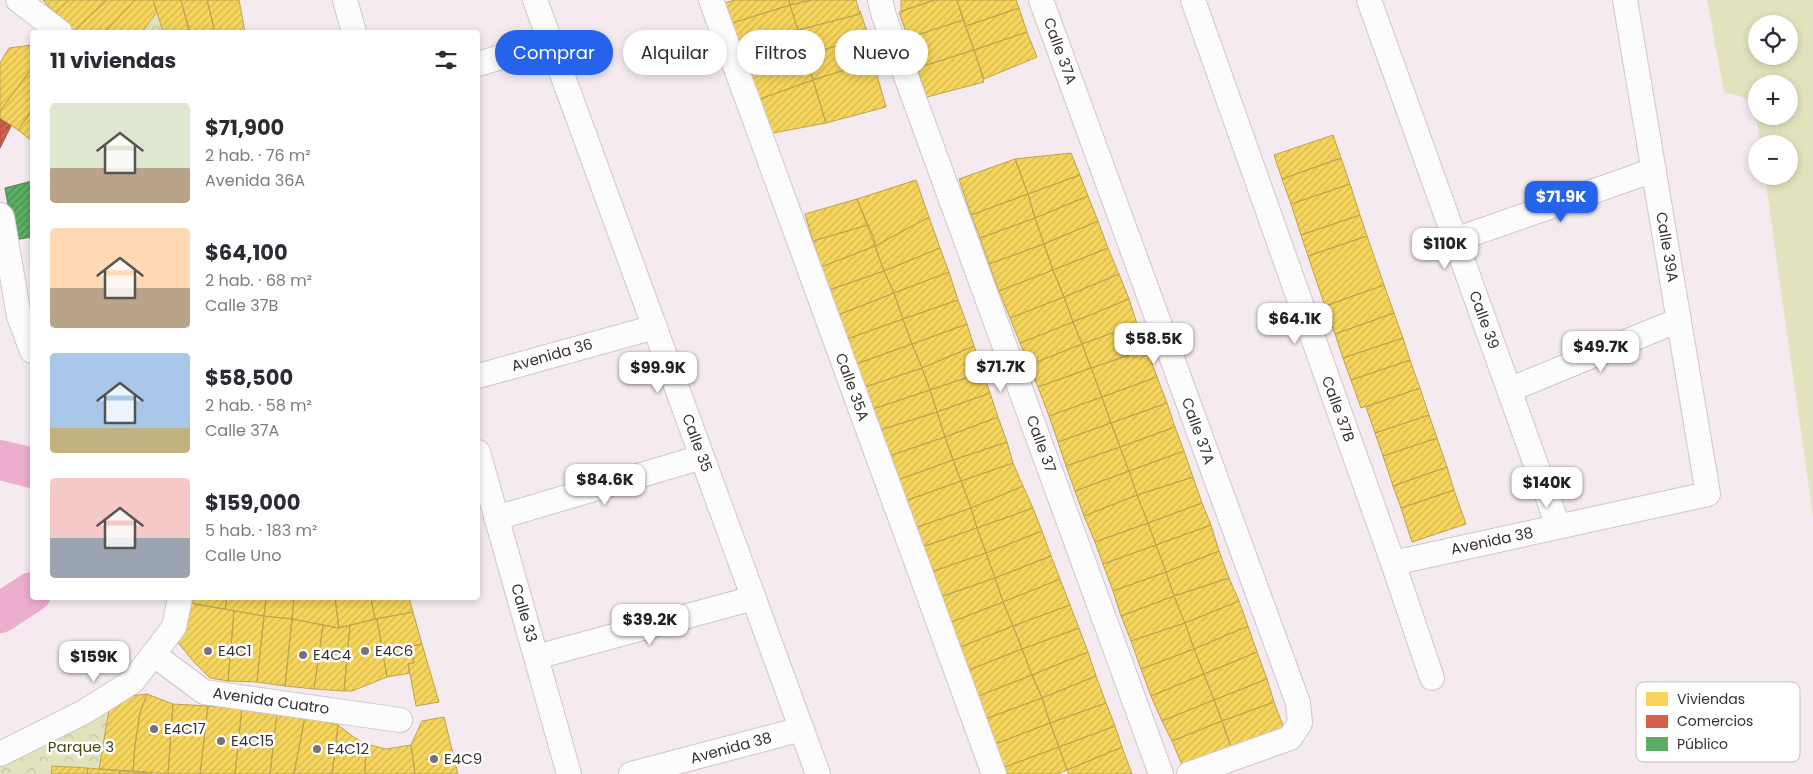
<!DOCTYPE html>
<html lang="es">
<head>
<meta charset="utf-8">
<style>
	body { margin:0; font-family:Poppins,sans-serif; background:#f7f7f7; color:#2b2b33; height:100vh; display:flex; flex-direction:column; font-size:19px; white-space:nowrap }
	* { box-sizing:border-box; margin:0 }
	p { font-size:16px; color:#7c7c81 }
	.icon { flex:none; width:28px; height:28px; fill:none; stroke:currentColor; stroke-width:2; stroke-linecap:round; stroke-linejoin:round }
	.map { position:relative; flex:1; overflow:hidden }
	.sheet { position:absolute; left:30px; top:30px; width:450px; height:570px; display:flex; flex-direction:column; background:#fff; border-radius:5px; box-shadow:0 2px 8px #0003 }
	.sheet>* { flex:none }
	.hud { position:absolute; left:495px; top:30px; width:475px; height:45px; display:flex; gap:10px }
	.fabs { position:absolute; left:1748px; top:15px; display:grid; gap:10px }
	.fabs a { display:grid; place-items:center; width:50px; height:50px; border-radius:50%; background:#fff; box-shadow:0 2px 8px #0003; font-size:25px }
	.price { position:absolute; translate:-50% -42px; padding:0 11px; border-radius:10px; background:#fff; color:#222; font-size:16px; line-height:32px; filter:drop-shadow(0 1px 2px #0008) }
	.price::after { content:''; position:absolute; left:50%; top:30px; width:15px; height:11px; margin-left:-8px; background:inherit; clip-path:polygon(0 0,100% 0,50% 100%) }
	.price.on { background:#2563eb; color:#fff }
	ul { padding:0; list-style:none }
	li { display:flex; align-items:center; gap:15px; height:125px; padding:0 20px }
	li span { display:grid; place-items:center; flex:none; width:140px; height:100px; border-radius:5px; color:#555 }
	li>.icon { margin-inline-start:auto }
	span .icon { width:60px; height:60px; fill:#fffc; stroke-width:1 }
	li b { font-size:21px }
	h2 { display:flex; justify-content:space-between; align-items:center; height:60px; padding:0 20px; font-size:21px }
	.chip { padding:0 18px; border-radius:22px; background:#fff; box-shadow:0 2px 8px #0003; font-size:18px; line-height:45px }
	.chip.on { background:#2563eb; color:#fff }
	.map>svg:first-child { display:block }
</style>
</head>
<body>
<div class="map">
<svg width="1813" height="774" viewBox="0 0 1813 774">
	<defs>
		<pattern id="park-crowns" width="20" height="18" patternUnits="userSpaceOnUse" patternTransform="scale(1.25)"><rect width="20" height="18" fill="#e2e3bd"/><path d="M2 6a3 3 0 1 1 6 0M12 15a3 3 0 1 1 6 0" fill="none" stroke="#c2c3a3"/></pattern>
		<pattern id="homes-hatch" width="6" height="6" patternUnits="userSpaceOnUse" patternTransform="scale(1.25)"><rect width="6" height="6" fill="#f6d55c"/><path d="M-1 1l2-2M0 6l6-6M5 7l2-2" fill="none" stroke="#d4b750"/></pattern>
		<pattern id="shops-hatch" width="6" height="6" patternUnits="userSpaceOnUse" patternTransform="scale(1.25)"><rect width="6" height="6" fill="#d6604d"/><path d="M-1 1l2-2M0 6l6-6M5 7l2-2" fill="none" stroke="#ae5041"/></pattern>
		<pattern id="public-hatch" width="6" height="6" patternUnits="userSpaceOnUse" patternTransform="scale(1.25)"><rect width="6" height="6" fill="#5aae61"/><path d="M-1 1l2-2M0 6l6-6M5 7l2-2" fill="none" stroke="#4b8e51"/></pattern>
	</defs>
	<rect width="100%" height="100%" fill="#f4eaef"/>
	<path fill="#e2e3bd" fill-rule="evenodd" d="M 1707,0 L 1813,0 L 1813,517 L 1765,176 L 1789,176 L 1789,144 L 1760,144 C 1758,129 1758,107 1744,98 C 1739,95 1730,94 1724,92 ZM 1756,24 L 1789,24 L 1789,56 L 1756,56 ZM 1756,84 L 1789,84 L 1789,116 L 1756,116 Z"/>
	<path fill="url(#park-crowns)" d="M 157,12 L 163,32 L 142,32 Z
		M 109,710 L 99,769 L 53,766 L 51,774 L 0,774 L 0,763 Z"/>
	<path fill="url(#homes-hatch)" stroke="#bda450" d="M 43,0 L 69,0 L 55,14 Z
		M 69,0 L 107,0 L 73,32 L 55,14 Z
		M 107,0 L 135,0 L 105,32 L 73,32 Z
		M 135,0 L 153,0 L 157,12 L 142,32 L 105,32 Z
		M 153,0 L 181,0 L 189,32 L 163,32 Z
		M 181,0 L 207,0 L 215,32 L 190,32 Z
		M 207,0 L 239,0 L 245,32 L 215,32 Z
		M 734,0 L 789,0 L 790,5 L 729,24 L 722,4 Z
		M 789,0 L 812,0 L 790,5 Z
		M 812,0 L 856,0 L 860,14 L 798,30 L 790,5 Z
		M 901,0 L 935,0 L 901,11 Z
		M 935,0 L 957,0 L 963,20 L 908,38 L 899,12 Z
		M 959,0 L 1016,0 L 1019,8 L 966,26 L 957,1 Z
		M 790,5 L 798,30 L 739,51 L 729,24 Z
		M 1019,8 L 1027,32 L 974,50 L 966,26 Z
		M 860,11 L 869,37 L 804,55 L 798,30 L 860,14 Z
		M 963,20 L 974,50 L 917,68 L 908,38 Z
		M 798,30 L 804,55 L 748,75 L 739,51 Z
		M 1027,32 L 1037,57 L 984,79 L 974,50 Z
		M 869,37 L 873,61 L 813,80 L 804,55 Z
		M 32,45 L 32,68 L 0,111 L 0,63 L 9,48 Z
		M 974,50 L 984,82 L 927,97 L 917,68 Z
		M 804,55 L 813,80 L 757,100 L 748,75 Z
		M 873,61 L 886,107 L 826,123 L 813,80 Z
		M 32,68 L 32,110 L 18,130 L 0,118 L 0,111 Z
		M 813,80 L 826,123 L 768,134 L 757,100 Z
		M 32,110 L 32,141 L 18,130 Z
		M 1333,135 L 1341,158 L 1282,179 L 1274,155 Z
		M 1071,153 L 1080,175 L 1028,194 L 1015,159 Z
		M 1341,158 L 1350,184 L 1291,204 L 1282,179 Z
		M 1015,159 L 1028,194 L 971,215 L 959,179 Z
		M 1080,175 L 1088,196 L 1035,218 L 1028,194 Z
		M 916,180 L 929,217 L 875,246 L 857,199 Z
		M 1350,184 L 1360,215 L 1301,235 L 1291,204 Z
		M 1028,194 L 1035,218 L 980,238 L 971,215 Z
		M 1088,196 L 1098,221 L 1044,244 L 1035,218 Z
		M 857,199 L 868,225 L 813,241 L 805,214 Z
		M 1360,215 L 1367,236 L 1308,256 L 1301,235 Z
		M 929,217 L 940,248 L 884,271 L 875,246 Z
		M 1035,218 L 1044,244 L 989,264 L 980,238 Z
		M 1098,221 L 1108,248 L 1053,270 L 1044,244 Z
		M 868,225 L 874,238 L 875,246 L 821,267 L 813,241 Z
		M 1367,236 L 1384,285 L 1325,306 L 1308,256 Z
		M 1044,244 L 1053,270 L 999,291 L 989,264 Z
		M 875,246 L 884,271 L 829,290 L 821,267 Z
		M 940,248 L 949,272 L 894,293 L 884,271 Z
		M 1108,248 L 1119,274 L 1064,297 L 1053,270 Z
		M 1053,270 L 1064,297 L 1010,318 L 999,291 Z
		M 884,271 L 894,293 L 838,315 L 829,290 Z
		M 949,272 L 958,300 L 903,319 L 894,293 Z
		M 1119,274 L 1129,299 L 1073,322 L 1064,297 Z
		M 1384,285 L 1394,313 L 1335,334 L 1325,306 Z
		M 894,293 L 903,319 L 847,339 L 838,315 Z
		M 1064,297 L 1073,322 L 1020,343 L 1010,318 Z
		M 1129,299 L 1137,324 L 1082,344 L 1073,322 Z
		M 958,300 L 967,324 L 912,344 L 903,319 Z
		M 1394,313 L 1403,338 L 1343,358 L 1335,334 Z
		M 903,319 L 912,344 L 856,364 L 847,339 Z
		M 1073,322 L 1082,344 L 1029,365 L 1020,343 Z
		M 967,324 L 974,346 L 922,368 L 912,344 Z
		M 1137,324 L 1147,349 L 1091,368 L 1082,344 Z
		M 1403,338 L 1410,360 L 1351,380 L 1343,358 Z
		M 912,344 L 922,368 L 865,387 L 856,364 Z
		M 1082,344 L 1091,368 L 1038,387 L 1029,365 Z
		M 974,346 L 983,372 L 930,390 L 922,368 Z
		M 1147,349 L 1157,377 L 1102,397 L 1091,368 Z
		M 1410,360 L 1420,388 L 1361,408 L 1351,380 Z
		M 922,368 L 930,390 L 873,409 L 865,387 Z
		M 1091,368 L 1102,397 L 1049,416 L 1038,387 Z
		M 983,372 L 990,393 L 937,412 L 930,390 Z
		M 1157,377 L 1167,403 L 1111,423 L 1102,397 Z
		M 1420,388 L 1429,415 L 1375,433 L 1366,407 Z
		M 930,390 L 937,412 L 880,430 L 873,409 Z
		M 990,393 L 998,417 L 945,437 L 937,412 Z
		M 1102,397 L 1111,423 L 1058,442 L 1049,416 Z
		M 1167,403 L 1175,427 L 1120,447 L 1111,423 Z
		M 937,412 L 945,437 L 889,456 L 880,430 Z
		M 1429,415 L 1437,438 L 1383,456 L 1375,433 Z
		M 998,417 L 1007,442 L 953,460 L 945,437 Z
		M 1111,423 L 1120,447 L 1066,466 L 1058,442 Z
		M 1175,427 L 1184,451 L 1129,471 L 1120,447 Z
		M 945,437 L 953,460 L 898,480 L 889,456 Z
		M 1437,438 L 1447,467 L 1393,486 L 1383,456 Z
		M 1007,442 L 1013,463 L 961,481 L 953,460 Z
		M 1120,447 L 1129,471 L 1075,491 L 1066,466 Z
		M 1184,451 L 1193,477 L 1137,495 L 1129,471 Z
		M 953,460 L 961,481 L 905,501 L 898,480 Z
		M 1013,463 L 1023,486 L 971,508 L 961,481 Z
		M 1447,467 L 1454,490 L 1401,508 L 1393,486 Z
		M 1129,471 L 1137,495 L 1084,516 L 1075,491 Z
		M 1193,477 L 1202,503 L 1148,523 L 1137,495 Z
		M 961,481 L 971,508 L 915,528 L 905,501 Z
		M 1023,486 L 1033,508 L 977,528 L 971,508 Z
		M 1454,490 L 1466,524 L 1412,542 L 1401,508 Z
		M 1137,495 L 1148,523 L 1095,542 L 1084,516 Z
		M 1202,503 L 1211,525 L 1156,545 L 1148,523 Z
		M 971,508 L 977,528 L 922,547 L 915,528 Z
		M 1033,508 L 1042,531 L 986,553 L 977,528 Z
		M 1148,523 L 1156,545 L 1103,564 L 1095,542 Z
		M 1211,525 L 1219,551 L 1166,572 L 1156,545 Z
		M 977,528 L 986,553 L 931,572 L 922,547 Z
		M 1042,531 L 1051,556 L 995,578 L 986,553 Z
		M 1156,545 L 1166,572 L 1113,591 L 1103,564 Z
		M 1219,551 L 1229,578 L 1174,596 L 1166,572 Z
		M 986,553 L 995,578 L 940,597 L 931,572 Z
		M 1051,556 L 1060,579 L 1003,602 L 995,578 Z
		M 1166,572 L 1174,596 L 1121,616 L 1113,591 Z
		M 995,578 L 1003,602 L 949,623 L 940,597 Z
		M 1229,578 L 1239,601 L 1185,623 L 1174,596 Z
		M 1060,579 L 1070,605 L 1013,626 L 1003,602 Z
		M 1174,596 L 1185,623 L 1131,641 L 1121,616 Z
		M 185,598 L 227,598 L 225,609 L 184,602 Z
		M 227,598 L 266,598 L 264,616 L 225,609 Z
		M 266,598 L 294,598 L 292,619 L 264,616 Z
		M 294,598 L 335,598 L 339,628 L 292,619 Z
		M 335,598 L 371,598 L 375,619 L 339,628 Z
		M 371,598 L 409,598 L 413,612 L 375,619 Z
		M 1239,601 L 1248,626 L 1194,649 L 1185,623 Z
		M 184,602 L 234,611 L 228,681 L 210,678 L 193,661 L 176,640 Z
		M 1003,602 L 1013,626 L 958,648 L 949,623 Z
		M 1070,605 L 1079,628 L 1022,649 L 1013,626 Z
		M 234,611 L 264,616 L 257,682 L 228,681 Z
		M 413,612 L 422,644 L 411,646 L 414,663 L 408,664 L 410,673 L 387,677 L 377,619 Z
		M 264,616 L 292,619 L 285,686 L 257,682 Z
		M 292,619 L 323,625 L 314,689 L 285,686 Z
		M 377,619 L 387,677 L 352,691 L 344,691 L 350,625 Z
		M 1185,623 L 1194,649 L 1141,669 L 1131,641 Z
		M 323,625 L 339,628 L 350,625 L 344,691 L 314,689 Z
		M 1013,626 L 1022,649 L 966,671 L 958,648 Z
		M 1248,626 L 1257,652 L 1204,674 L 1194,649 Z
		M 1079,628 L 1088,652 L 1032,675 L 1022,649 Z
		M 422,644 L 439,702 L 416,706 L 408,664 L 414,663 L 411,646 Z
		M 1022,649 L 1032,675 L 976,697 L 966,671 Z
		M 1194,649 L 1204,674 L 1151,696 L 1141,669 Z
		M 1088,652 L 1096,676 L 1042,698 L 1032,675 Z
		M 1257,652 L 1267,679 L 1214,700 L 1204,674 Z
		M 1204,674 L 1214,700 L 1162,721 L 1151,696 Z
		M 1032,675 L 1042,698 L 985,719 L 976,697 Z
		M 1096,676 L 1106,703 L 1050,723 L 1042,698 Z
		M 1267,679 L 1274,702 L 1222,721 L 1214,700 Z
		M 147,694 L 140,713 L 135,745 L 133,771 L 99,769 L 109,710 L 129,696 Z
		M 147,694 L 173,704 L 168,774 L 133,771 L 135,745 L 140,713 Z
		M 1042,698 L 1050,723 L 995,744 L 985,719 Z
		M 1214,700 L 1222,721 L 1172,741 L 1162,721 Z
		M 1274,702 L 1284,728 L 1231,747 L 1222,721 Z
		M 1106,703 L 1115,726 L 1059,747 L 1050,723 Z
		M 173,704 L 208,706 L 200,774 L 168,774 Z
		M 208,706 L 242,708 L 235,774 L 200,774 Z
		M 242,708 L 277,713 L 270,774 L 235,774 Z
		M 277,713 L 305,716 L 294,774 L 270,774 Z
		M 305,716 L 338,725 L 332,774 L 294,774 Z
		M 444,717 L 458,774 L 415,774 L 411,745 L 422,721 Z
		M 1222,721 L 1231,747 L 1182,765 L 1172,741 Z
		M 1050,723 L 1059,747 L 1005,767 L 995,744 Z
		M 338,725 L 355,738 L 366,744 L 365,774 L 332,774 Z
		M 1115,726 L 1122,747 L 1067,770 L 1059,747 Z
		M 366,744 L 386,749 L 411,745 L 415,774 L 365,774 Z
		M 1059,747 L 1067,770 L 1057,774 L 1007,774 L 1005,767 Z
		M 1122,747 L 1132,774 L 1069,774 L 1067,770 Z
		M 52,766 L 88,768 L 87,774 L 51,774 Z
		M 88,768 L 120,771 L 120,774 L 87,774 Z
		M 120,771 L 152,773 L 120,774 Z"/>
	<path fill="url(#shops-hatch)" stroke="#a65245" d="M 0,119 L 11,126 L 0,148 Z"/>
	<path fill="url(#public-hatch)" stroke="#508853" d="M 32,181 L 32,237 L 14,240 L 5,188 Z"/>
	<g fill="none" stroke-linecap="round" stroke-linejoin="round">
		<path stroke="#ecadcf" stroke-width="40" d="M 0,460 L 32,468
			M 0,613 L 32,592"/>
		<defs>
			<path id="street" d="M 18,0 L 60,32
				M 345,0 L 354,32
				M 535,0 L 818,774
				M 711,0 L 994,774
				M 880,0 L 884,16 L 1161,774
				M 1041,0 L 1298,703 L 1300,723 L 1290,738 L 1189,774
				M 1193,0 L 1393,563 L 1432,678
				M 1369,0 L 1558,526
				M 478,64 L 551,42
				M 0,215 L 2,217 L 19,316 L 32,351
				M 1455,240 L 1654,170
				M 478,376 L 655,327
				M 1509,390 L 1679,320
				M 478,452 L 569,774
				M 496,518 L 702,457
				M 1393,563 L 1708,494 L 1625,0
				M 153,654 L 204,692 L 400,720
				M 536,657 L 754,598
				M 0,754 L 84,712 L 133,681 L 174,627 L 180,598
				M 631,774 L 802,729"/>
		</defs>
		<use href="#street" stroke="#cec7cb" stroke-width="26"/>
		<use href="#street" stroke="#fdfcfd" stroke-width="24"/>
	</g>
	<g fill="#797175" stroke="#fff" stroke-width="2">
		<circle cx="208" cy="651" r="5"/>
		<circle cx="365" cy="651" r="5"/>
		<circle cx="303" cy="655" r="5"/>
		<circle cx="154" cy="729" r="5"/>
		<circle cx="221" cy="741" r="5"/>
		<circle cx="317" cy="749" r="5"/>
		<circle cx="434" cy="759" r="5"/>
	</g>
	<g text-anchor="middle" stroke-width="5" stroke-linejoin="round" paint-order="stroke">
		<g font-size="15" fill="#373033" stroke="#fff">
			<text transform="translate(1060 51) rotate(70)" y="5">Calle 37A</text>
			<text transform="translate(1667 247) rotate(80)" y="5">Calle 39A</text>
			<text transform="translate(1484 320) rotate(70)" y="5">Calle 39</text>
			<text transform="translate(552 355) rotate(-16)" y="5">Avenida 36</text>
			<text transform="translate(852 387) rotate(70)" y="5">Calle 35A</text>
			<text transform="translate(1338 409) rotate(70)" y="5">Calle 37B</text>
			<text transform="translate(1198 431) rotate(70)" y="5">Calle 37A</text>
			<text transform="translate(697 443) rotate(70)" y="5">Calle 35</text>
			<text transform="translate(1041 444) rotate(70)" y="5">Calle 37</text>
			<text transform="translate(1492 541) rotate(-12)" y="5">Avenida 38</text>
			<text transform="translate(524 613) rotate(74)" y="5">Calle 33</text>
			<text transform="translate(271 701) rotate(8)" y="5">Avenida Cuatro</text>
			<text transform="translate(731 748) rotate(-15)" y="5">Avenida 38</text>
		</g>
		<g font-size="15" fill="#373033" stroke="#fff" text-anchor="start">
			<text x="218" y="656">E4C1</text>
			<text x="375" y="656">E4C6</text>
			<text x="313" y="660">E4C4</text>
			<text x="164" y="734">E4C17</text>
			<text x="231" y="746">E4C15</text>
			<text x="327" y="754">E4C12</text>
			<text x="444" y="764">E4C9</text>
		</g>
		<g font-size="15" fill="#464d05" stroke="#fff">
			<text x="81" y="752">Parque 3</text>
		</g>
	</g>
	<rect x="1636" y="682" width="164" height="80" rx="8" fill="#fff" stroke="#c3c1c2" stroke-width="1"/>
	<rect x="1646" y="692" width="22" height="14" fill="#f6d55c"/>
	<rect x="1646" y="715" width="22" height="13" fill="#d6604d"/>
	<rect x="1646" y="737" width="22" height="14" fill="#5aae61"/>
	<g font-size="14" fill="#373033">
		<text x="1677" y="704">Viviendas</text>
		<text x="1677" y="726">Comercios</text>
		<text x="1677" y="749">Público</text>
	</g>
</svg>
<div class="fabs">
<a><svg class="icon" aria-label="locate" viewBox="0 0 24 24"><circle cx="12" cy="12" r="6"/><path d="M12 2v4M12 18v4M2 12h4M18 12h4"/></svg></a>
<a>+</a>
<a>−</a>
</div>
<b class="price on" style="left:1561px;top:223px">$71.9K</b>
<b class="price" style="left:1445px;top:270px">$110K</b>
<b class="price" style="left:1295px;top:345px">$64.1K</b>
<b class="price" style="left:1154px;top:365px">$58.5K</b>
<b class="price" style="left:1601px;top:373px">$49.7K</b>
<b class="price" style="left:1001px;top:393px">$71.7K</b>
<b class="price" style="left:658px;top:394px">$99.9K</b>
<b class="price" style="left:605px;top:506px">$84.6K</b>
<b class="price" style="left:1547px;top:509px">$140K</b>
<b class="price" style="left:650px;top:646px">$39.2K</b>
<b class="price" style="left:94px;top:683px">$159K</b>
<div class="hud">
<a class="chip on">Comprar</a>
<a class="chip">Alquilar</a>
<a class="chip">Filtros</a>
<a class="chip">Nuevo</a>
</div>
<section class="sheet">
<h2>11 viviendas<svg class="icon" aria-label="filters" viewBox="0 0 24 24"><path d="M4 7h16M4 17h16"/><circle cx="9" cy="7" r="2"/><circle cx="15" cy="17" r="2"/></svg></h2>
<ul>
<li><span style="background:linear-gradient(#dfe7d0 65%,#b9a48a 0)"><svg class="icon" aria-label="home" viewBox="0 0 24 24"><path d="M3 11l9-7 9 7M6 9v11h12V9"/></svg></span><div><b>$71,900</b><p>2 hab. · 76 m²</p><p>Avenida 36A</p></div></li>
<li><span style="background:linear-gradient(#ffd9b3 60%,#b9a48a 0)"><svg class="icon" aria-label="home" viewBox="0 0 24 24"><path d="M3 11l9-7 9 7M6 9v11h12V9"/></svg></span><div><b>$64,100</b><p>2 hab. · 68 m²</p><p>Calle 37B</p></div></li>
<li><span style="background:linear-gradient(#a9c7e8 75%,#c2b280 0)"><svg class="icon" aria-label="home" viewBox="0 0 24 24"><path d="M3 11l9-7 9 7M6 9v11h12V9"/></svg></span><div><b>$58,500</b><p>2 hab. · 58 m²</p><p>Calle 37A</p></div></li>
<li><span style="background:linear-gradient(#f6c9c9 60%,#9aa5b1 0)"><svg class="icon" aria-label="home" viewBox="0 0 24 24"><path d="M3 11l9-7 9 7M6 9v11h12V9"/></svg></span><div><b>$159,000</b><p>5 hab. · 183 m²</p><p>Calle Uno</p></div></li>
</ul>
</section>
</div>
</body>
</html>
